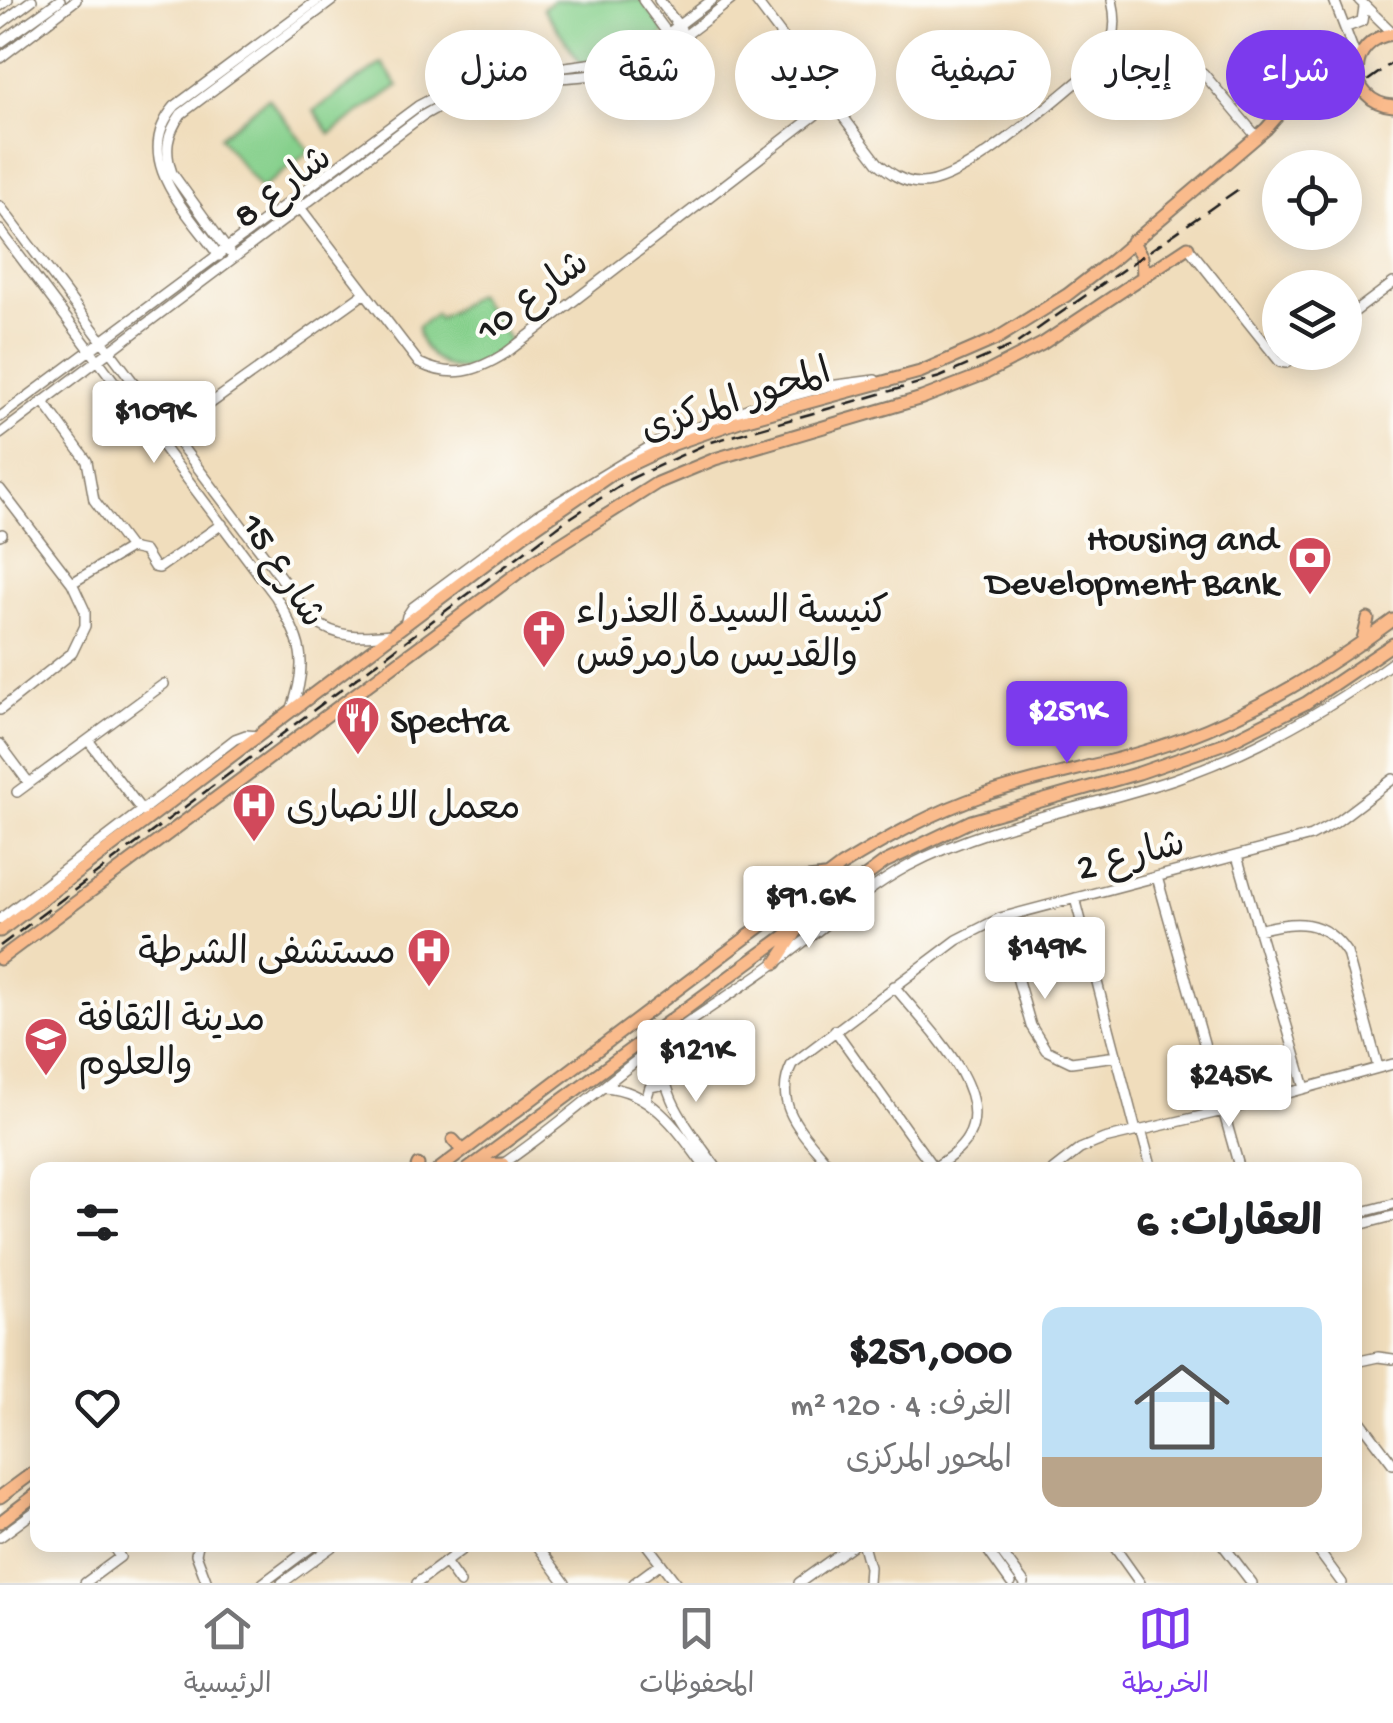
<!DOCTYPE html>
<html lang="ar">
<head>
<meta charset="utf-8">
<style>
	body { margin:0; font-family:"Gochi Hand","Playpen Sans Arabic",sans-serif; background:#f2f2f2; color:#202124; direction:rtl; height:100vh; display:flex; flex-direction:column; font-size:38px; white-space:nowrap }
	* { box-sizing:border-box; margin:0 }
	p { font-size:32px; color:#757577 }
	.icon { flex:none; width:55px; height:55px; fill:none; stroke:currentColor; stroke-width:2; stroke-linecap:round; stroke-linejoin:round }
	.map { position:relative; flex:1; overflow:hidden; direction:ltr }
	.sheet { position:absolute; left:30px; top:1162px; width:1332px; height:390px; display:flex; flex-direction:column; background:#fff; border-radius:20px; box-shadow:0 5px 25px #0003; direction:rtl }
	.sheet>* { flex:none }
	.top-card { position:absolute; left:30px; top:30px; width:1335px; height:90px; direction:rtl; display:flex; gap:20px }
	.controls { position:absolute; left:1262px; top:150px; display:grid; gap:20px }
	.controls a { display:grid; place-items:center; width:100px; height:100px; border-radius:50%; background:#fff; box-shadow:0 5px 25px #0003; font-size:50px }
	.price { position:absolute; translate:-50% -85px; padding:0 22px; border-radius:10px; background:#fff; color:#222; font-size:32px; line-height:65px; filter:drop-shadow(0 2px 5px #0008) }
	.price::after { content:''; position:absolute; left:50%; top:60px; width:30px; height:22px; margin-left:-15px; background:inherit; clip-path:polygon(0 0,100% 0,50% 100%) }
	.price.on { background:#7c3aed; color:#fff }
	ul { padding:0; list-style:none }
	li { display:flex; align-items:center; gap:30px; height:250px; padding:0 40px }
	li+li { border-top:2px solid #e0e0e0 }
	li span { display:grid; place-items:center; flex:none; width:280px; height:200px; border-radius:20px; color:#555 }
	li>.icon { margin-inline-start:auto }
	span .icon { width:120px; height:120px; fill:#fffc; stroke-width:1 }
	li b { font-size:42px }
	h2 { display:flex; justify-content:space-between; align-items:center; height:120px; padding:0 40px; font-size:42px }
	.pill { padding:0 35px; border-radius:45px; background:#fff; box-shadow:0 5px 25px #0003; font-size:35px; line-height:90px }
	.pill.on { background:#7c3aed; color:#fff }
	.tabs { display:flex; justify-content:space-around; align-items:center; height:140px; border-top:2px solid #e0e0e0; background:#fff; font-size:28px; color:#757577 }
	.tabs a { display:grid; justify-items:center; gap:5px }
	.tabs .on { color:#7c3aed }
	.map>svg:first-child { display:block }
</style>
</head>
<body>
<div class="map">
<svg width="1393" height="1583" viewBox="0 0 1393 1583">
	<rect width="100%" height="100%" fill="#fdfcf7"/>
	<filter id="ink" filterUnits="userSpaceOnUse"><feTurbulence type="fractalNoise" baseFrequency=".01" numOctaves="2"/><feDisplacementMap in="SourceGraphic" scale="20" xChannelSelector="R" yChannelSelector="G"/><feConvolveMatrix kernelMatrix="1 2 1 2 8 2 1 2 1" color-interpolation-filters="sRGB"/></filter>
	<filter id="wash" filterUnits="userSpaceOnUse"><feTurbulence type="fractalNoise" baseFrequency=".0048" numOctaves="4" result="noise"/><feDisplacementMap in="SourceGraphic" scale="40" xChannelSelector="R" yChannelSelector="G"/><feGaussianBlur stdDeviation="2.25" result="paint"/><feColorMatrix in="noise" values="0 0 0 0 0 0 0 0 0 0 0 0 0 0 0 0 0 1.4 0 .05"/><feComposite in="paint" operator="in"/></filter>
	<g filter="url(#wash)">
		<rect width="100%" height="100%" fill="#f0ddbc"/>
		<path fill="#86d08c" stroke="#517654" stroke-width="2.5" d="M 554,0 L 642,0 L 666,32 L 644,50 L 582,65 L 543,8 Z
			M 382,63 L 398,86 L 330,134 L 314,111 Z
			M 268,98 L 310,151 L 261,189 L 219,137 Z
			M 476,294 L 514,346 C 501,354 477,369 461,369 C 441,370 417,346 418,327 L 435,314 L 439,319 Z"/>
	</g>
	<g filter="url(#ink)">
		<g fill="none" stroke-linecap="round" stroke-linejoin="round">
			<defs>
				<path id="minor" d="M 643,0 L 671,38
					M 659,0 L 681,29
					M 755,0 L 878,163 C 890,173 902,182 919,183 C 962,186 1056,98 1092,70 C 1113,50 1119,29 1112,0
					M 1334,0 L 1357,60
					M 1359,0 L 1393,33
					M 0,6 L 8,0
					M 0,24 L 32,0
					M 1347,27 L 1362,21 L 1364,7
					M 0,43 L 60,0
					M 0,58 L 76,0
					M 1203,73 L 1257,137
					M 298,205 L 419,363 C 452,379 476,372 506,353 L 831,103
					M 0,206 L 313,620 C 338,639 361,637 392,634
					M 0,230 L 276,597 C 301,642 310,660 291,711
					M 1188,247 L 1280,362 L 1286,363 L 1301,352
					M 229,252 L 172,173 C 164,150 167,134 181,114 L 333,0
					M 219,256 C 188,212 129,159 175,106 L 318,0
					M 1345,319 L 1393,283
					M 43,401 L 87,461 L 94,500 L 130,548
					M 0,417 L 418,106 L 452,88 L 489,77 L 618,60 L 654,44 L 712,0
					M 172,431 L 365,293
					M 0,434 L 422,116 C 459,94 499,83 541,79 C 570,77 598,77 626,67 C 666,54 699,25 731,0
					M 0,489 L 72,583 L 85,611 L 85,626 L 72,653 L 0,710
					M 0,535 L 2,534
					M 72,583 L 130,548 L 144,551 L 154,567 L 159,568 L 222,524
					M 405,626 L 407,616 L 413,607 L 537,515 L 656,443 L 752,407 L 829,386 L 875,380
					M 88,740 L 143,812
					M 0,744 L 29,783
					M 17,792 L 164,684
					M 1237,856 L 1305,1088
					M 1157,877 L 1240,1170
					M 1075,898 L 1136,1131
					M 1000,918 L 1031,1026 L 1046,1050 L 1071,1062 L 1117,1056
					M 0,919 L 235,739 L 246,735 L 258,736
					M 1258,930 C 1295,920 1324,918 1347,953 L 1378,1067
					M 894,986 C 923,1023 995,1089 968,1137 C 961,1150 946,1160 934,1168
					M 835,1030 L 935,1170
					M 666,1039 C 652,1091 691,1131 718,1170
					M 604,1087 C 653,1090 680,1133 707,1170
					M 646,1100 L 650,1087 L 665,1084
					M 1141,1130 L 1152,1170
					M 494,1170 C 555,1130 609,1079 668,1037 C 703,1011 740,989 774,964 C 820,932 858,893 908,866 C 992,822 1085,809 1174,779 C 1254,752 1324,712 1393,662
					M 833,1170 C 807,1136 770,1108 792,1064 L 957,940 L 1000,918 L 1311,836 L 1335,823 L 1393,779
					M 1053,1170 L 1080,1149 L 1104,1139 L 1223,1111 L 1393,1064
					M 1355,1214 L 1393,1204
					M 1355,1226 L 1393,1216
					M 1355,1362 L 1378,1357 L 1393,1359
					M 1355,1414 L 1393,1464
					M 0,1537 L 38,1509
					M 198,1545 L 196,1554 L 207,1583
					M 537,1545 L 565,1583
					M 647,1545 L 676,1583
					M 863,1545 L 869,1567 L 868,1583
					M 984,1545 L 1011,1583
					M 996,1545 L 1024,1583
					M 1113,1545 L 1140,1583
					M 1223,1545 L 1252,1583
					M 1314,1545 L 1342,1583
					M 445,1562 L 460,1583
					M 85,1583 L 120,1557 L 112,1545
					M 263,1583 L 314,1545
					M 282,1583 L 334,1545
					M 417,1583 L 468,1545
					M 634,1583 L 661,1563
					M 799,1583 L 852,1545"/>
				<path id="major" d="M 1393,34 C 1346,39 1345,102 1393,106
					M 1132,241 L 1142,257 L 1143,276
					M 1362,643 L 1368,619
					M 800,880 L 824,877
					M 0,931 L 525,534 L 615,472 L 674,444 L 740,421 L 920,372 L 996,339 L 1067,295 L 1111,261 L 1266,129 L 1307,82 L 1357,67
					M 0,959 L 534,561 L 657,483 L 715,459 L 922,398 L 984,374 L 1042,344 L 1188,247
					M 776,963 L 801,925
					M 453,1140 L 463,1151
					M 474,1165 L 503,1164
					M 416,1170 L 418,1165
					M 438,1170 L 841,866 C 887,838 933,812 984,795 C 1049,773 1118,763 1182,739 C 1260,710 1326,669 1393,620
					M 467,1170 L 885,862 L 971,821 L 1139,773 L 1228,742 L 1306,703 L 1393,644
					M 0,1497 L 38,1469
					M 0,1522 L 38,1493"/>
			</defs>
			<use href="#minor" stroke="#867c6c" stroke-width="12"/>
			<use href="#major" stroke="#867c6c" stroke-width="15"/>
			<use href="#minor" stroke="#fff" stroke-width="9"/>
			<use href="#major" stroke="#fabb8c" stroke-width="11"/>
			<path stroke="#1c1c1c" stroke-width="2.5" stroke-dasharray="15 8" stroke-linecap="butt" d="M 1331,108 L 1393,62
				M 0,946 L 564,522 L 630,479 L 708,443 L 940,377 L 1016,344 L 1243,186"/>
		</g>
	</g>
	<defs>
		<symbol id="bank-pin" viewBox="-11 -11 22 30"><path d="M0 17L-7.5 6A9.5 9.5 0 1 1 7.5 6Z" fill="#d1495b" stroke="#fdfcf7"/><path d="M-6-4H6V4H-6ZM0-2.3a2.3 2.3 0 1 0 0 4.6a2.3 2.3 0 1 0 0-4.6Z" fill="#fff"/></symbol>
		<symbol id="church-pin" viewBox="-11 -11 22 30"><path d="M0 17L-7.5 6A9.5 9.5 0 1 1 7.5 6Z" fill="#d1495b" stroke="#fdfcf7"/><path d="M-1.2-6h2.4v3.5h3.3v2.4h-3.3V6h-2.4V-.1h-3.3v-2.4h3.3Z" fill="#fff"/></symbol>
		<symbol id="restaurant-pin" viewBox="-11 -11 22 30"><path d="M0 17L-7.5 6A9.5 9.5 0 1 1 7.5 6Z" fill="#d1495b" stroke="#fdfcf7"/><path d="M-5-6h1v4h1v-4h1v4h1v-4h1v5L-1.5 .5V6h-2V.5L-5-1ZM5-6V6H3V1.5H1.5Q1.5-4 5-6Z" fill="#fff"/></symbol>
		<symbol id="hospital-pin" viewBox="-11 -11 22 30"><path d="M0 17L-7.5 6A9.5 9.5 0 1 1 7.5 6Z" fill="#d1495b" stroke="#fdfcf7"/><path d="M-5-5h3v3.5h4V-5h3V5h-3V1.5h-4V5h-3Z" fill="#fff"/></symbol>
		<symbol id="university-pin" viewBox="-11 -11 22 30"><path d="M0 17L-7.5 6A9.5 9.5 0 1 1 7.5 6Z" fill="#d1495b" stroke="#fdfcf7"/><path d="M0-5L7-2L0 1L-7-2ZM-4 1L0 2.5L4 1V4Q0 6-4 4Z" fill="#fff"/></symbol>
	</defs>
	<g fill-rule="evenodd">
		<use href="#bank-pin" x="1285" y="533" width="50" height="68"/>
		<use href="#church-pin" x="519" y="606" width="50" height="68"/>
		<use href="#restaurant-pin" x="333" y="693" width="50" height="68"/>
		<use href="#hospital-pin" x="229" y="780" width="50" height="68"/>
		<use href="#hospital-pin" x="404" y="925" width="50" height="68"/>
		<use href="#university-pin" x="21" y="1014" width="50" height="68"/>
	</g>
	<g text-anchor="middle" stroke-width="8" stroke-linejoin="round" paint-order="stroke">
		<g font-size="38" fill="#1c1c1c" stroke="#fdfcf7">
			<text transform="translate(281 185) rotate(-37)" y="13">شارع 8</text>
			<text transform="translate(531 294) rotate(-36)" y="13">شارع 10</text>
			<text transform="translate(735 398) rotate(-18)" y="13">المحور المركزى</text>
			<text transform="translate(285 569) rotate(58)" y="13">شارع 15</text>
			<text transform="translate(1130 853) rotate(-14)" y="13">شارع 2</text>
		</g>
		<g font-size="38" fill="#1c1c1c" stroke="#fdfcf7" text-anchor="start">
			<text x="1278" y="549" text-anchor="end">Housing and<tspan x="1278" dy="44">Development Bank</tspan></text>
			<text x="576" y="622">كنيسة السيدة العذراء<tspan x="576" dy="44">والقديس مارمرقس</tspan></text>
			<text x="390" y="731">Spectra</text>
			<text x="286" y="818">معمل الانصارى</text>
			<text x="396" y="963" text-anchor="end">مستشفى الشرطة</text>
			<text x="78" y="1030">مدينة الثقافة<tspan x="78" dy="44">والعلوم</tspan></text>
		</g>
	</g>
</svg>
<div class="controls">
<a><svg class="icon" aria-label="locate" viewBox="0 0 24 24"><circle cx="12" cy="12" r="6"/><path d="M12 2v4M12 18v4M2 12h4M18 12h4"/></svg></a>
<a><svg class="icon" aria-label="layers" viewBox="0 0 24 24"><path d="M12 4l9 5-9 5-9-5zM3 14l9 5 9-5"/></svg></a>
</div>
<b class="price" style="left:154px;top:466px">$109K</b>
<b class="price on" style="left:1067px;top:766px">$251K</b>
<b class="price" style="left:809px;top:951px">$91.6K</b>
<b class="price" style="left:1045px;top:1002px">$149K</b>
<b class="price" style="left:696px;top:1105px">$121K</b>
<b class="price" style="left:1229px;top:1130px">$245K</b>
<div class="top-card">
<a class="pill on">شراء</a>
<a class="pill">إيجار</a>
<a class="pill">تصفية</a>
<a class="pill">جديد</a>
<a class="pill">شقة</a>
<a class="pill">منزل</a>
</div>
<section class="sheet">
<h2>العقارات: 6<svg class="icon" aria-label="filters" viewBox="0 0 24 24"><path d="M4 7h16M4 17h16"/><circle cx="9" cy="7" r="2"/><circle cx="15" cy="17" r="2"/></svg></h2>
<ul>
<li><span style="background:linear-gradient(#bfe0f5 75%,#b9a48a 0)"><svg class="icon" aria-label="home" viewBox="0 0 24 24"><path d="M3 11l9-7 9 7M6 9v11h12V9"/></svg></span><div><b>$251,000</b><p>الغرف: 4 · 120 m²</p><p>المحور المركزى</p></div><svg class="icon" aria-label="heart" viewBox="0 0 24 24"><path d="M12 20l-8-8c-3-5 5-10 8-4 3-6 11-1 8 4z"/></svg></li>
</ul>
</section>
</div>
<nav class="tabs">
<a class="on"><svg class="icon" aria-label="map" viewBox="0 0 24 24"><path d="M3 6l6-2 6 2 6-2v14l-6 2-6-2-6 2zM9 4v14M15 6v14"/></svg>الخريطة</a>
<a><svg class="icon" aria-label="saved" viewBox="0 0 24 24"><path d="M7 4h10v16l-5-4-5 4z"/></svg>المحفوظات</a>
<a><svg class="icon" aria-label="home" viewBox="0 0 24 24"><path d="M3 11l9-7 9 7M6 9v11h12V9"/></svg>الرئيسية</a>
</nav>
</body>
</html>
